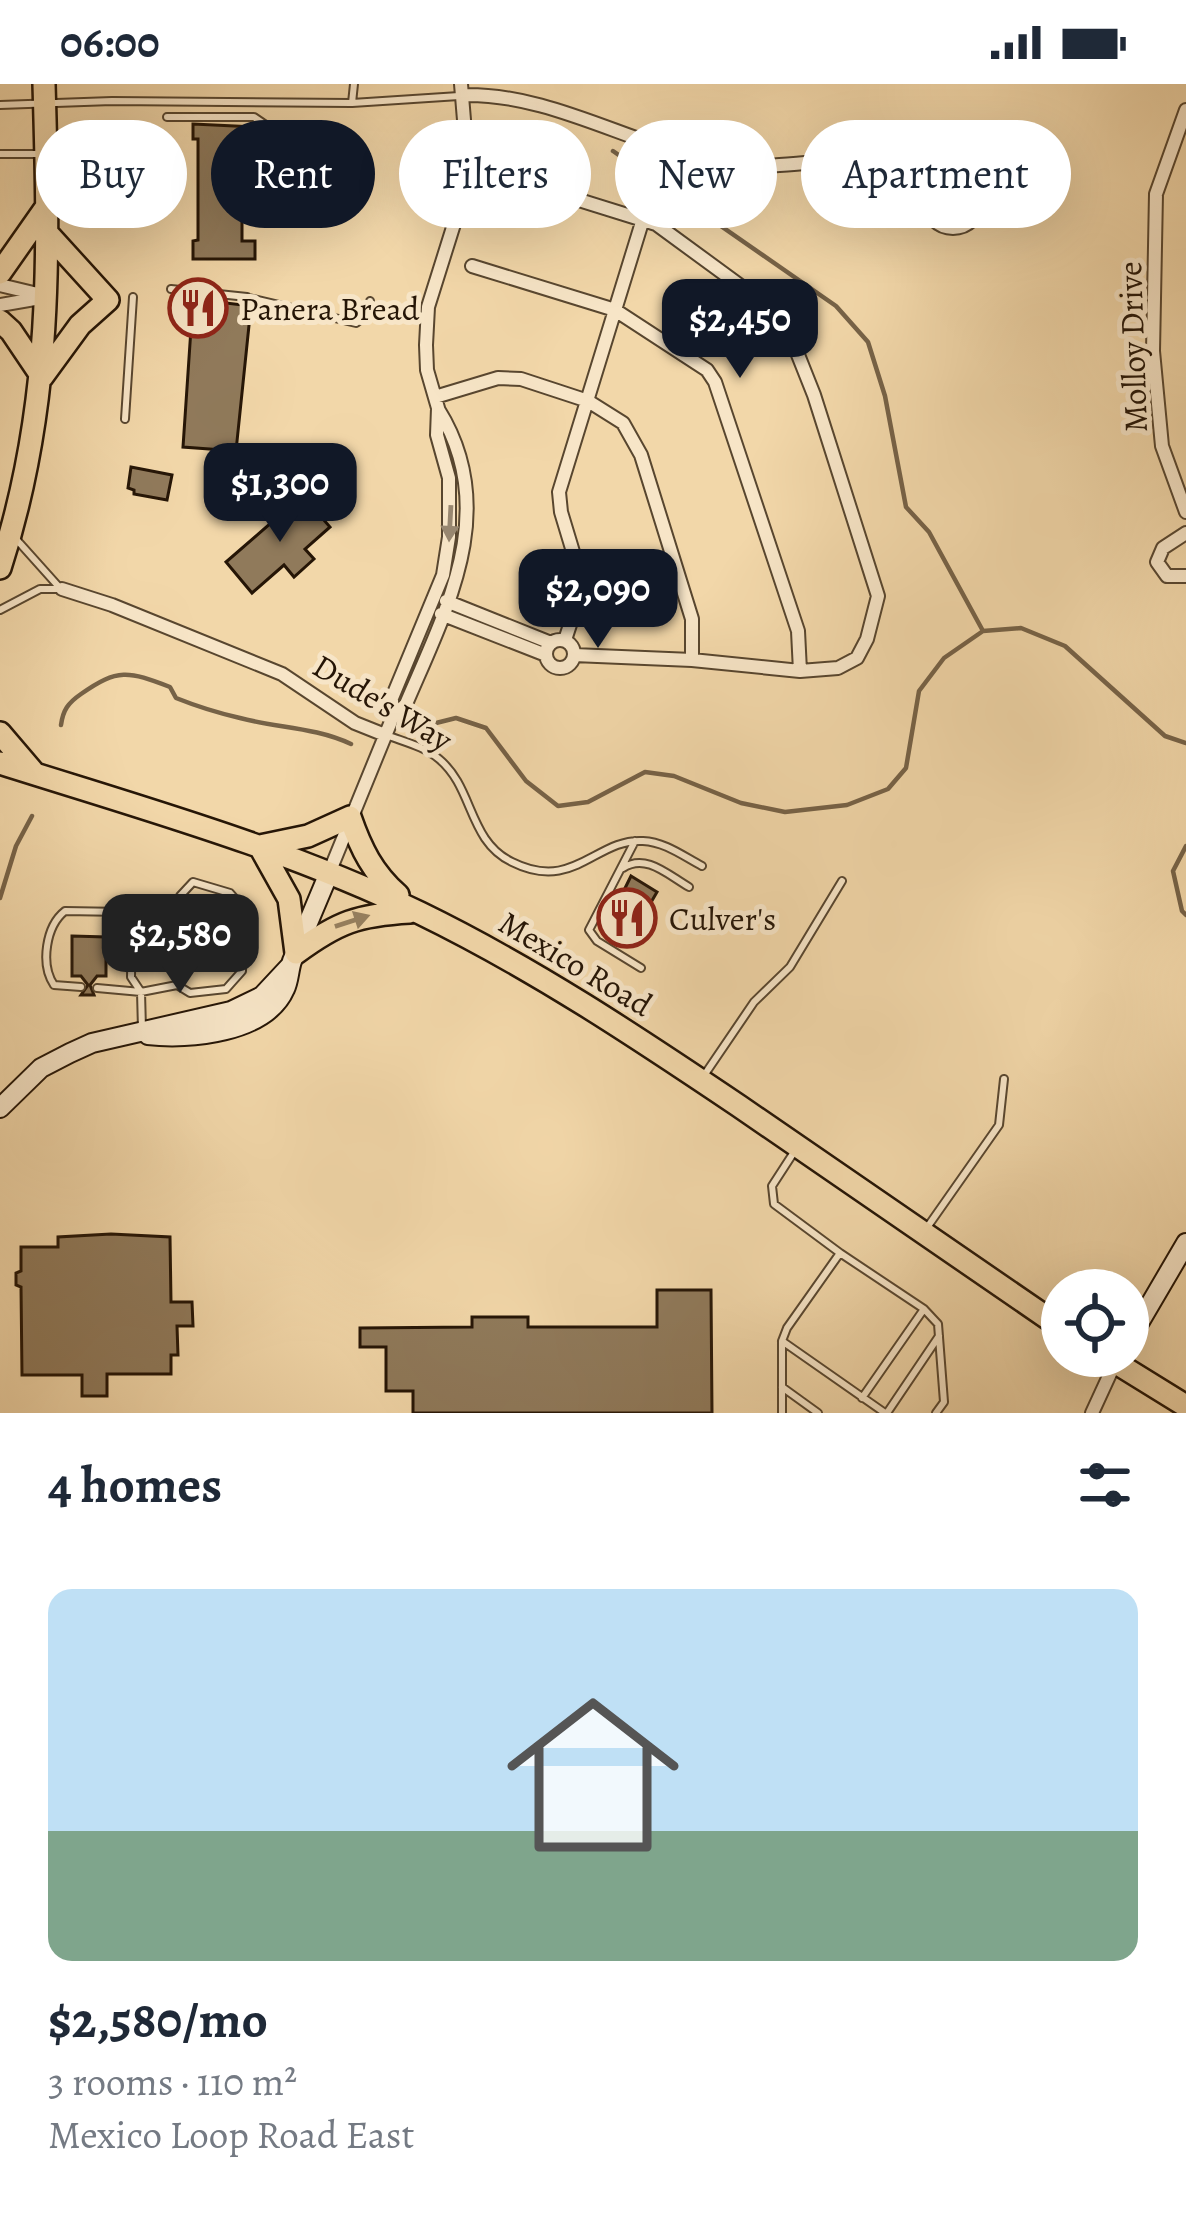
<!DOCTYPE html>
<html lang="en">
<head>
<meta charset="utf-8">
<style>
	body { margin:0; font-family:Alegreya,serif; background:#f2f2f3; color:#1f2937; height:100vh; display:flex; flex-direction:column; font-size:45px; white-space:nowrap }
	* { box-sizing:border-box; margin:0 }
	p { font-size:39px; color:#747a83 }
	.icon { flex:none; width:66px; height:66px; fill:none; stroke:currentColor; stroke-width:2; stroke-linecap:round; stroke-linejoin:round }
	.map { position:relative; height:1329px; overflow:hidden }
	.side { display:flex; flex-direction:column; background:#fff; flex:1 }
	.side>* { flex:none }
	.banner { position:absolute; left:36px; top:36px; width:1116px; height:108px; display:flex; gap:24px }
	.tools { position:absolute; left:1041px; top:1185px; display:grid; gap:24px }
	.tools a { display:grid; place-items:center; width:108px; height:108px; border-radius:50%; background:#fff; box-shadow:0 12px 48px #0002; font-size:60px }
	.price { position:absolute; translate:-50% -102px; padding:0 27px; border-radius:24px; background:#111827; color:#fff; font-size:39px; line-height:78px; filter:drop-shadow(0 3px 6px #0008) }
	.price::after { content:''; position:absolute; left:50%; top:72px; width:36px; height:27px; margin-left:-18px; background:inherit; clip-path:polygon(0 0,100% 0,50% 100%) }
	.price.active { background:#222; color:#fff }
	ul { padding:0; list-style:none }
	li { display:grid; align-content:center; gap:24px; height:636px; padding:0 48px }
	li span { display:grid; place-items:center; height:372px; border-radius:24px; color:#555 }
	li>.icon { margin-inline-start:auto }
	span .icon { width:216px; height:216px; fill:#fffc; stroke-width:1 }
	li b { font-size:51px }
	h2 { display:flex; justify-content:space-between; align-items:center; height:144px; padding:0 48px; font-size:51px }
	.pill { padding:0 42px; border-radius:54px; background:#fff; box-shadow:0 12px 48px #0002; font-size:42px; line-height:108px }
	.pill.active { background:#111827; color:#fff }
	.status { display:flex; justify-content:space-between; align-items:center; height:84px; padding:0 60px; background:#fff; direction:ltr }
	.status svg { height:33px; fill:currentColor }
	.map>svg:first-child { display:block }
</style>
</head>
<body>
<div class="status"><b>06:00</b><svg viewBox="0 0 49 12"><path d="M0 12V9h3v3zM5 12V6h3v6zM10 12V3h3v9zM15 12V0h3v12zM26 1h20v11H26zM47 4h2v5h-2z"/></svg></div>
<div class="map">
<svg width="1186" height="1329" viewBox="0 0 1186 1329">
	<rect width="100%" height="100%" fill="#f2d7a9"/>
	<filter id="stains"><feTurbulence type="fractalNoise" baseFrequency=".00167" numOctaves="4"/><feColorMatrix values="0 0 0 0 .2 0 0 0 0 .09 0 0 0 0 .02 0 0 0 .5 -.17"/></filter>
	<radialGradient id="worn" r=".72"><stop offset=".6" stop-color="#630" stop-opacity="0"/><stop offset="1" stop-color="#630" stop-opacity=".3"/></radialGradient>
	<g fill="none" stroke-linecap="round" stroke-linejoin="round">
		<path stroke="#766247" stroke-width="4.5" d="M 613,67 L 836,222 L 868,258 L 885,312 L 906,423 L 929,448 L 983,547
			M 61,641 C 63,626 68,619 81,610 C 118,584 128,587 170,603 L 176,614 C 196,622 218,629 240,634 C 277,644 315,643 351,660
			M 428,641 L 456,634 L 486,644 L 526,697 L 558,722 L 588,718 L 645,688 L 674,692 L 741,719 L 785,728 L 847,721 L 888,705 L 906,684 L 919,607 L 944,574 L 983,547 L 1021,544 L 1065,562 L 1165,652 L 1186,659
			M 1186,762 L 1173,787 L 1182,827 L 1186,831
			M 0,814 L 16,762 L 32,732"/>
	</g>
	<path fill="#907a5b" stroke="#251506" stroke-width="3" d="M 193,40 L 255,43 L 255,54 L 242,54 L 242,157 L 255,157 L 255,175 L 193,175 L 193,157 L 198,156 L 198,55 L 193,55 Z
		M 193,215 L 251,222 L 236,367 L 183,363 Z
		M 131,383 L 172,391 L 167,416 L 134,410 L 134,406 L 128,404 Z
		M 303,412 L 330,443 L 305,465 L 314,475 L 294,493 L 284,481 L 252,509 L 226,478 L 271,439 L 267,435 L 288,417 L 291,422 Z
		M 631,792 L 657,808 L 628,858 L 605,845 Z
		M 204,824 L 225,825 L 225,839 L 229,839 L 229,882 L 213,882 L 213,873 L 205,872 Z
		M 72,852 L 106,853 L 106,892 L 97,892 L 90,901 L 94,911 L 81,911 L 88,901 L 81,892 L 72,892 Z
		M 111,1150 L 170,1153 L 171,1218 L 192,1218 L 193,1242 L 177,1242 L 178,1271 L 171,1271 L 171,1290 L 107,1290 L 107,1312 L 82,1312 L 82,1291 L 22,1291 L 21,1203 L 16,1201 L 16,1189 L 21,1187 L 21,1163 L 58,1163 L 58,1153 Z
		M 657,1206 L 711,1206 L 712,1329 L 413,1329 L 413,1307 L 386,1307 L 386,1263 L 360,1263 L 360,1244 L 472,1243 L 472,1233 L 528,1233 L 528,1243 L 657,1243 Z"/>
	<g fill="none" stroke-linecap="round" stroke-linejoin="round">
		<defs>
			<path id="lane" d="M 352,19 L 354,0
				M 0,21 L 112,17 L 352,19 L 459,12
				M 167,33 L 254,33 L 295,61
				M 0,70 L 38,70
				M 171,205 L 247,213
				M 249,214 L 356,239 L 368,230 L 370,217
				M 125,335 L 133,213
				M 16,455 L 59,503
				M 0,526 L 40,505 L 62,505
				M 389,652 C 405,658 425,663 439,675 C 474,704 468,757 512,778 C 574,809 596,754 643,757 C 665,758 683,772 702,782
				M 635,757 L 589,846 L 597,857 L 641,884
				M 623,784 C 646,769 668,791 689,803
				M 81,903 L 54,901 C 40,880 46,842 65,827 L 123,828 L 132,840 L 131,893 L 141,908 L 142,945
				M 97,904 L 141,908 L 177,901 L 190,909 L 226,905 L 242,887 L 244,825 L 230,809 L 193,798 L 180,812 L 177,901
				M 703,993 L 754,918 L 790,883 L 842,797
				M 796,1065 L 772,1102 L 774,1120 L 840,1169
				M 926,1145 L 999,1041 L 1004,995
				M 782,1303 L 818,1329
				M 862,1314 L 924,1225
				M 782,1329 L 782,1257
				M 885,1329 L 782,1257 L 787,1244 L 840,1169 L 924,1225 L 938,1240 L 944,1318 L 936,1329
				M 887,1329 L 939,1252"/>
			<path id="street" d="M 463,11 C 560,9 644,71 739,81 C 781,85 825,74 868,76 L 884,78 L 931,102
				M 1186,26 L 1156,110 L 1153,267 L 1162,362 L 1186,428
				M926 117a27 27 0 1 1 54 0a27 27 0 1 1-54 0Z
				M 502,92 L 656,140 L 783,233 L 814,311 L 878,512 L 867,555 L 857,574 L 838,584 L 800,587 L 692,576 L 574,571
				M 472,182 L 615,226 L 707,286 L 715,298 L 798,547 L 800,587
				M 0,201 L 46,212
				M 0,221 L 46,213
				M 435,313 L 498,294 L 521,295 L 588,317 L 623,339 L 641,371 L 692,535 L 692,576
				M 1186,449 L 1163,464 L 1157,478 L 1167,492 L 1186,492
				M 62,505 L 112,521 L 282,590 L 355,639 L 385,651
				M 446,517 L 551,559
				M 441,530 L 546,571
				M546 570a14 14 0 1 1 28 0a14 14 0 1 1-28 0Z
				M 565,556 L 583,501 L 561,428 L 559,408 L 643,135
				M 392,635 L 392,614 L 443,491 L 449,453 L 449,394 L 437,351 L 438,324 L 427,286 L 426,261 L 428,223 L 465,105 L 468,84 L 461,0
				M 329,789 L 392,635 L 406,620 C 447,524 501,425 438,325
				M 1092,1329 L 1115,1279"/>
			<path id="secondary" d="M 148,951 C 189,956 266,949 285,905 C 289,897 289,886 292,877 C 304,848 317,818 329,789
				M 0,1024 L 41,984 L 70,969 L 92,959 L 231,927 L 262,912 L 290,882
				M 1128,1258 L 1186,1159"/>
			<path id="primary" d="M 0,189 L 47,122
				M 0,237 L 11,247 L 42,293
				M 42,293 L 80,241 L 108,216 L 48,150
				M 0,484 C 53,322 49,168 44,0
				M 0,649 L 35,690
				M 0,679 C 142,724 286,764 420,829 C 533,884 635,952 739,1022 C 847,1095 954,1170 1062,1244
				M 260,762 L 308,752 L 350,733 C 361,765 373,789 398,811
				M 260,763 L 289,815 L 296,869 C 338,838 358,831 410,828
				M 1105,1272 L 1186,1322"/>
		</defs>
		<use href="#lane" stroke="#58462f" stroke-width="10"/>
		<use href="#street" stroke="#58462f" stroke-width="16"/>
		<use href="#secondary" stroke="#251506" stroke-width="22"/>
		<use href="#primary" stroke="#251506" stroke-width="26"/>
		<use href="#lane" stroke="#f7e5c7" stroke-width="6"/>
		<use href="#street" stroke="#f7e5c7" stroke-width="12"/>
		<use href="#secondary" stroke="#f7e5c7" stroke-width="18"/>
		<use href="#primary" stroke="#f2d7a9" stroke-width="21"/>
	</g>
	<defs><path id="oneway-solid" d="M-6-.8H1V-3.2L6.5 0L1 3.2V.8H-6Z" transform="scale(3)"/></defs>
	<use fill="#988770" href="#oneway-solid" transform="translate(450 439) rotate(93)"/>
	<use fill="#968060" href="#oneway-solid" transform="translate(352 837) rotate(-18)"/>
	<defs>
		<symbol id="restaurant-ring" viewBox="-11 -11 22 22"><circle r="9.5" fill="#f7e5c7" stroke="#8f2418" stroke-width="1.5"/><path d="M-5-6h1v4h1v-4h1v4h1v-4h1v5L-1.5 .5V6h-2V.5L-5-1ZM5-6V6H3V1.5H1.5Q1.5-4 5-6Z" fill="#8f2418"/></symbol>
	</defs>
	<g fill-rule="evenodd">
		<use href="#restaurant-ring" x="165" y="191" width="66" height="66"/>
		<use href="#restaurant-ring" x="594" y="801" width="66" height="66"/>
	</g>
	<g text-anchor="middle" stroke-width="10" stroke-linejoin="round" paint-order="stroke">
		<g font-size="33" fill="#251506" stroke="#f7e5c7" text-anchor="start">
			<text x="240" y="236">Panera Bread</text>
			<text x="669" y="846">Culver's</text>
		</g>
		<g font-size="33" fill="#251506" stroke="#f7e5c7">
			<text transform="translate(1132 263) rotate(-92)" y="12">Molloy Drive</text>
			<text transform="translate(383 618) rotate(31)" y="12">Dude's Way</text>
			<text transform="translate(576 879) rotate(31)" y="12">Mexico Road</text>
		</g>
	</g>
	<rect width="100%" height="100%" filter="url(#stains)"/>
	<rect width="100%" height="100%" fill="url(#worn)"/>
</svg>
<div class="tools">
<a><svg class="icon" aria-label="locate" viewBox="0 0 24 24"><circle cx="12" cy="12" r="6"/><path d="M12 2v4M12 18v4M2 12h4M18 12h4"/></svg></a>
</div>
<b class="price" style="left:740px;top:297px">$2,450</b>
<b class="price" style="left:280px;top:461px">$1,300</b>
<b class="price" style="left:598px;top:567px">$2,090</b>
<b class="price active" style="left:180px;top:912px">$2,580</b>
<div class="banner">
<a class="pill">Buy</a>
<a class="pill active">Rent</a>
<a class="pill">Filters</a>
<a class="pill">New</a>
<a class="pill">Apartment</a>
</div>
</div>
<section class="side">
<h2>4 homes<svg class="icon" aria-label="filters" viewBox="0 0 24 24"><path d="M4 7h16M4 17h16"/><circle cx="9" cy="7" r="2"/><circle cx="15" cy="17" r="2"/></svg></h2>
<ul>
<li><span style="background:linear-gradient(#bfe0f5 65%,#7fa58c 0)"><svg class="icon" aria-label="home" viewBox="0 0 24 24"><path d="M3 11l9-7 9 7M6 9v11h12V9"/></svg></span><div><b>$2,580/mo</b><p>3 rooms · 110 m²</p><p>Mexico Loop Road East</p></div></li>
</ul>
</section>
</body>
</html>
